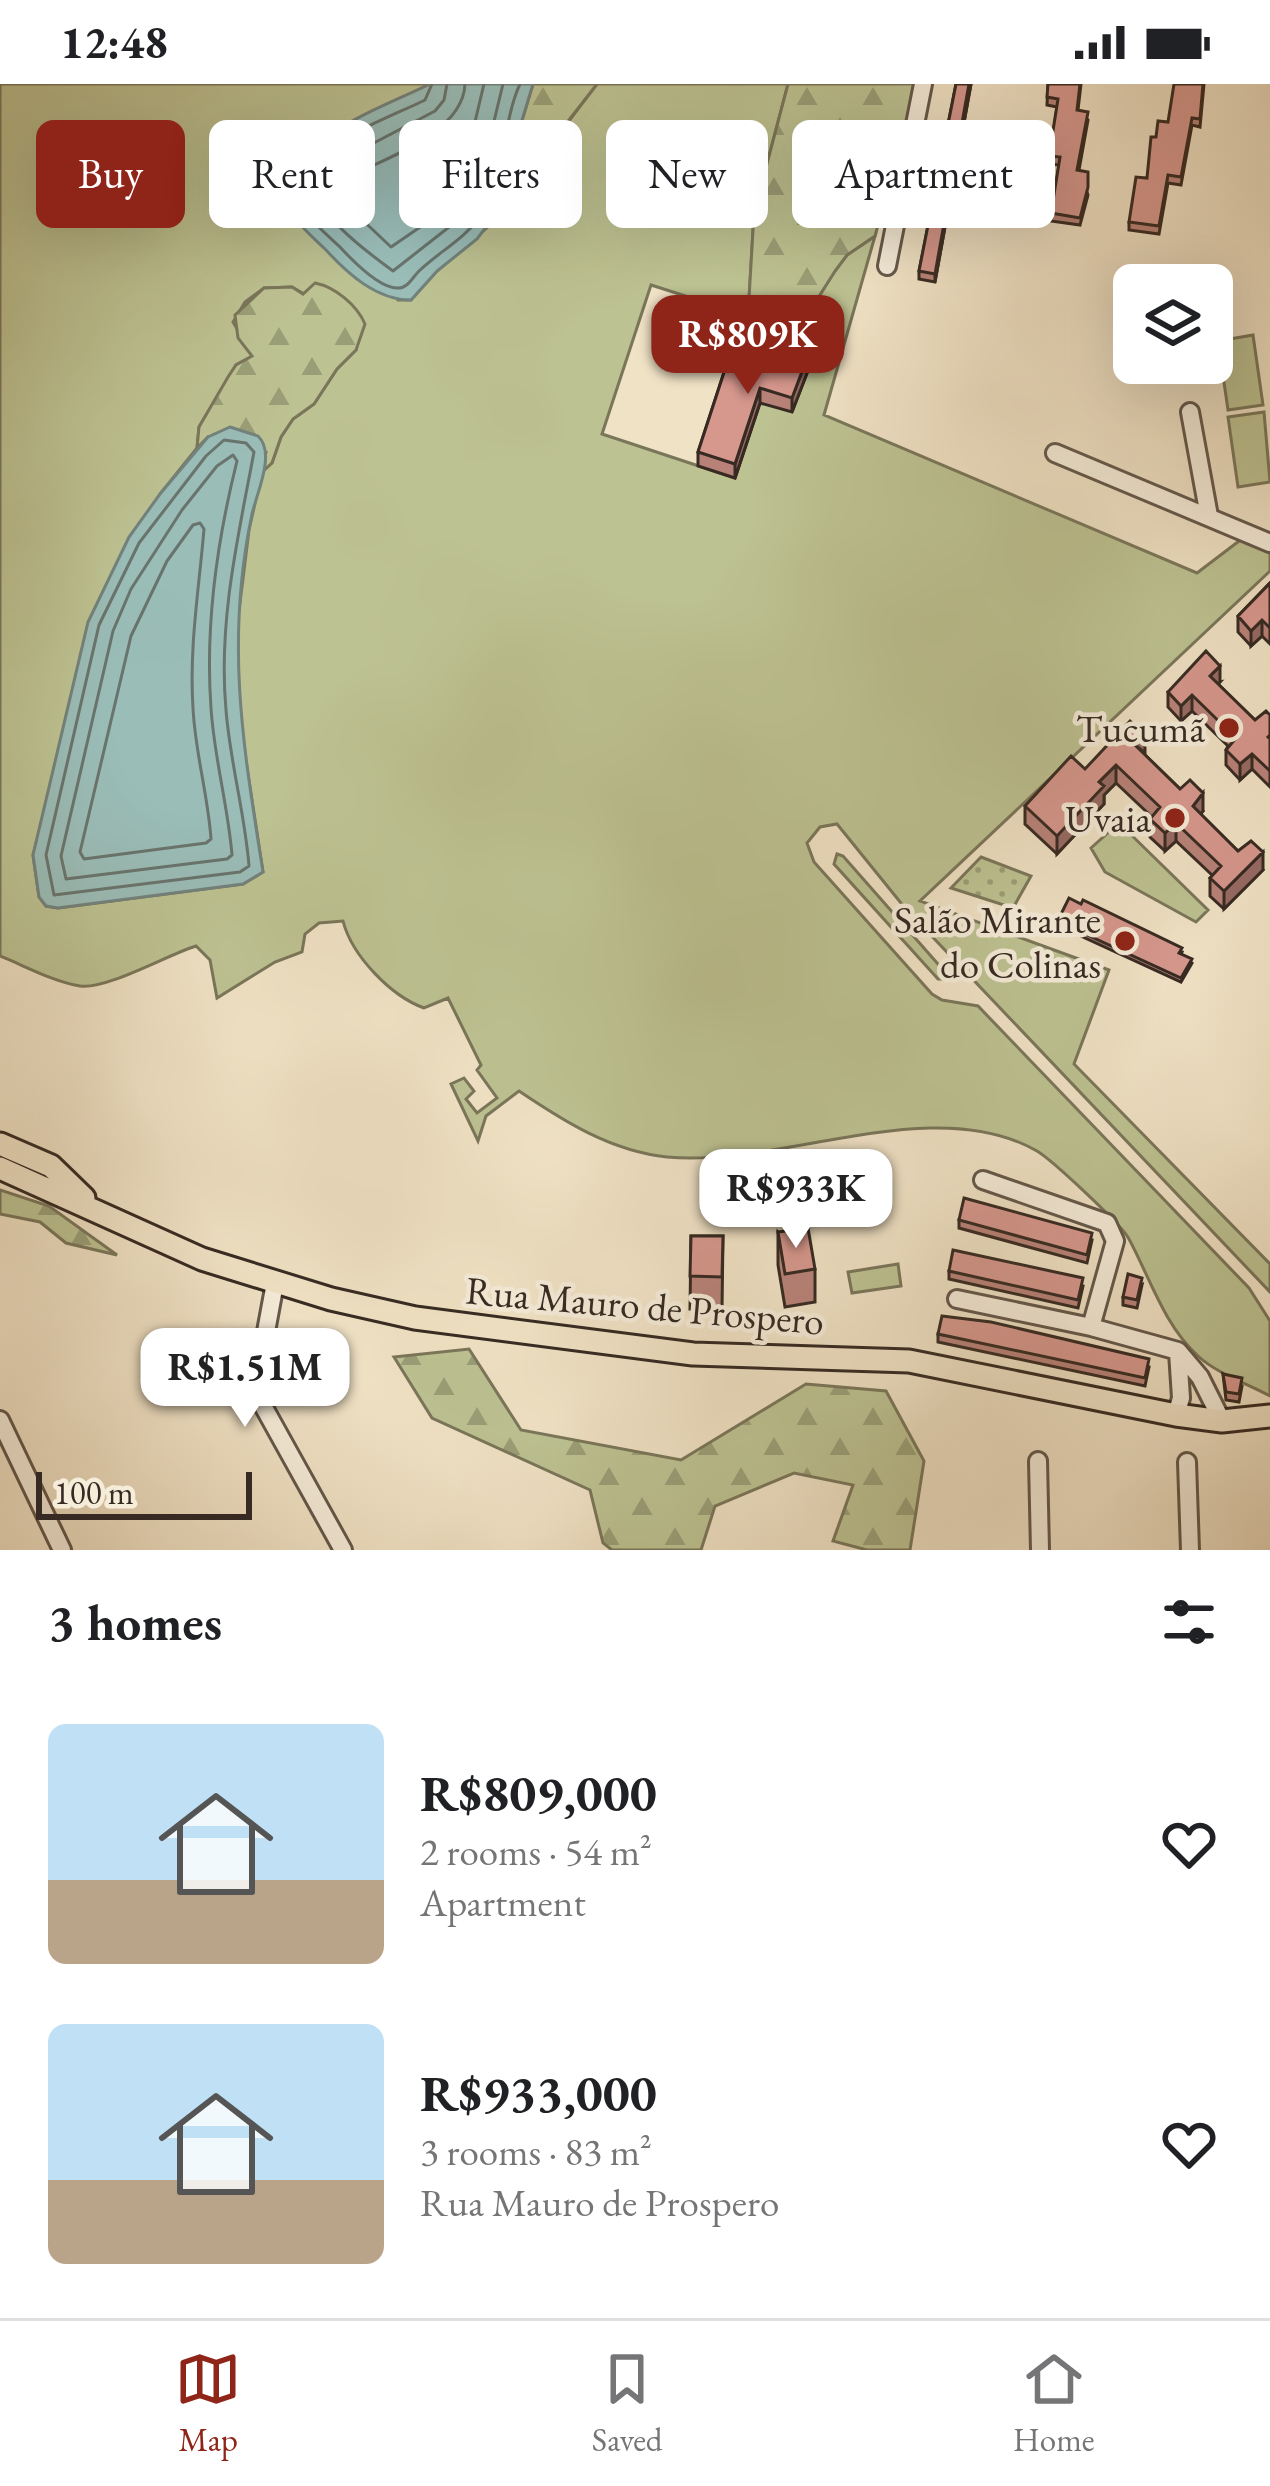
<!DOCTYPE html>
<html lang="en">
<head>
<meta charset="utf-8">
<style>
	body { margin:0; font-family:"EB Garamond",serif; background:#f2f2f2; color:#202124; height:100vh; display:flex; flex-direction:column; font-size:45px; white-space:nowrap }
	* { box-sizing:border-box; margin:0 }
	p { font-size:39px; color:#757577 }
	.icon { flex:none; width:66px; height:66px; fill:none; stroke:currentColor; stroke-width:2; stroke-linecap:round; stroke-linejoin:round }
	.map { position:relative; height:1466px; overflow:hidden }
	.sheet { display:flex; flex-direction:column; background:#fff; flex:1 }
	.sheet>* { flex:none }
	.banner { position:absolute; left:36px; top:36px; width:1200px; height:108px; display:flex; gap:24px }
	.controls { position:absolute; left:1113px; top:180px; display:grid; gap:24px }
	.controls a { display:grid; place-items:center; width:120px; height:120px; border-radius:18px; background:#fff; box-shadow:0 12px 48px #0002; font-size:60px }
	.scale { position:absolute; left:36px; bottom:30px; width:216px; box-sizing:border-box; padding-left:12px; border:6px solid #362a22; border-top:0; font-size:33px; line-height:42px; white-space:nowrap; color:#362a22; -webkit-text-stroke:9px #f5ecd9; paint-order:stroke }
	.price { position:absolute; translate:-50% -102px; padding:0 27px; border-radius:24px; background:#fff; color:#222; font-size:39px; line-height:78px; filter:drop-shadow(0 3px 6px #0008) }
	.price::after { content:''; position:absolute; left:50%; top:72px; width:36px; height:27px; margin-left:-18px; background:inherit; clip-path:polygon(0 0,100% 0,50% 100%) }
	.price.current { background:#8f2418; color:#fff }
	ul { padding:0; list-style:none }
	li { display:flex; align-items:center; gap:36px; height:300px; padding:0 48px }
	li span { display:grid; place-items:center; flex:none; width:336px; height:240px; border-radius:18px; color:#555 }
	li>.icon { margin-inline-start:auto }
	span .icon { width:144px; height:144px; fill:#fffc; stroke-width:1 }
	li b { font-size:51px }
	h2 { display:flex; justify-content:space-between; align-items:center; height:144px; padding:0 48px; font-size:51px }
	.chip { padding:0 42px; border-radius:18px; background:#fff; box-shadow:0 12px 48px #0002; font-size:42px; line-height:108px }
	.chip.current { background:#8f2418; color:#fff }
	.status { display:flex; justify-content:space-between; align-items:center; height:84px; padding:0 60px; background:#fff; direction:ltr }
	.status svg { height:33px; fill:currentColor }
	.tab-bar { display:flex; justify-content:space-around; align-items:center; height:168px; border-top:3px solid #e0e0e0; background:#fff; font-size:33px; color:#757577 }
	.tab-bar a { display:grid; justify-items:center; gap:6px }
	.tab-bar .current { color:#8f2418 }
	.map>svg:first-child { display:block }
</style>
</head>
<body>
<div class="status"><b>12:48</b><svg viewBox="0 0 49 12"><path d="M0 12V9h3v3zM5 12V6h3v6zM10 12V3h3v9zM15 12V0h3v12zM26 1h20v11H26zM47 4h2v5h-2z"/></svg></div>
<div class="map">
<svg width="1270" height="1466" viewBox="0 0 1270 1466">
	<defs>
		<pattern id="forest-firs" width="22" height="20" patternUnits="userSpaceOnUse" patternTransform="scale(3)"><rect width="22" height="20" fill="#bdc292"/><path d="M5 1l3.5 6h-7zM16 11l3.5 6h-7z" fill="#9a9e77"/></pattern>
		<pattern id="park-dots" width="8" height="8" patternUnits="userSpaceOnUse" patternTransform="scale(3)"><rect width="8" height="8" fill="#bdc292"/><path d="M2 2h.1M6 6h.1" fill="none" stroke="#9a9e77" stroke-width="1.8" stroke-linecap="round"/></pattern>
	</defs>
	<rect width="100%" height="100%" fill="#f0e2c5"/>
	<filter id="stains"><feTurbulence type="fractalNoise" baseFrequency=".00167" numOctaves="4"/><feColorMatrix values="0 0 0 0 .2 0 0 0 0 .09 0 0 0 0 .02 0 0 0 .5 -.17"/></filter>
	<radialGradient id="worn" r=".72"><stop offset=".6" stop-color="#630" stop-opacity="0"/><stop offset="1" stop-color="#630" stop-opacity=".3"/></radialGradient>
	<path fill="#bdc292" stroke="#7a765a" stroke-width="3" fill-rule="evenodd" d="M 0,0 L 430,0 L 309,62 L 398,216 L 411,216 L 437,187 L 489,142 L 597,0 L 788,0 L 754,129 L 748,232 L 651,201 L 602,350 L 735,394 L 768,293 L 835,187 L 847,171 L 875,152 L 824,331 L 1197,489 L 1243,454 L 1270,464 L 1270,487 L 920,817 L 1109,886 L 1074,980 L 1270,1180 L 1270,1208 L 905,824 L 837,740 L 820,743 L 807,759 L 814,778 L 932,910 L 942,916 L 978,922 L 1249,1204 L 1270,1237 L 1270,1312 C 1248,1300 1216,1289 1198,1272 C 1164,1241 1150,1194 1129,1155 C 1122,1141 1052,1076 1037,1067 C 933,1007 781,1084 667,1073 C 611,1067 565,1038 519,1007 L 486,1032 L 478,1057 L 451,1000 L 464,994 L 474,1007 L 466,1015 L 477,1029 L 497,1014 L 477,986 L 481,981 L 448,914 L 424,924 C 391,912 352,872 343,837 L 319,839 L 305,850 L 302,868 L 275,878 L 217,914 L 210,876 L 196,862 C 167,871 106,906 80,902 C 54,898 25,882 0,872 ZM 292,203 L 304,210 L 356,266 L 337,285 L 314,320 L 293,335 L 281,353 L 272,379 L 262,388 L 249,446 L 238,535 L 238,624 L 263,788 L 243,800 L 58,824 L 46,822 L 39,813 L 33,771 L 51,701 L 160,410 L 197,364 L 199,343 L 236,281 L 253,272 L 233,238 L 245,218 L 264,204 Z
		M 1253,251 L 1263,321 L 1228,326 L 1218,257 Z
		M 1264,328 L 1270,398 L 1238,403 L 1228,333 Z
		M 1119,739 L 1208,826 L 1196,838 L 1105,788 L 1091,764 Z
		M 837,770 L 843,772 L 945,888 L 944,895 L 938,895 L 834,780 Z
		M 898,1180 L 901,1202 L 852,1209 L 848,1188 Z"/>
	<path fill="url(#forest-firs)" stroke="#7a765a" stroke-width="3" d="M 533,0 L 597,0 L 502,122 L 510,76 Z
		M 788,0 L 918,0 L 875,152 L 847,171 L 835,187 L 768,293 L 698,382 L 748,232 L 754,129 Z
		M 315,199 C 335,203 357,221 365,240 L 356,266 L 337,285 L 314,320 L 293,335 L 281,353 L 272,379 L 262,388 L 266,368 L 208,353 L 197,364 L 199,343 L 228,293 L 236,281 L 252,272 L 238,254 L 235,231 L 264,204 L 292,203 L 303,210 Z
		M 0,1106 L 49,1122 L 117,1171 L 66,1159 L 40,1138 L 0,1130 Z
		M 469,1265 L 521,1346 L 681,1376 L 806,1300 L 886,1307 L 924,1377 L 910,1466 L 867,1466 L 833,1457 L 853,1401 L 794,1389 L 715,1422 L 701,1466 L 612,1466 L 603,1459 L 590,1406 L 432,1334 L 394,1273 Z"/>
	<path fill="url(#park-dots)" stroke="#7a765a" stroke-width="3" d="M 981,773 L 1031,792 L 1013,824 L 951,804 Z"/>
	<path fill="#9abdb8" stroke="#72827c" stroke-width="3" d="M 430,0 L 533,0 L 510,76 L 502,122 L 477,155 L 437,187 L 411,216 C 377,216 349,191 326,166 C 316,156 302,145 294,132 C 253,67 387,22 430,0 Z
		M 230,343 L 258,352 C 276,369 257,408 252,430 C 225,557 243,662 263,788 L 243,800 L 58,824 L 46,822 L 39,813 L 33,771 L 88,538 L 129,453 L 160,410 L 208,353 Z"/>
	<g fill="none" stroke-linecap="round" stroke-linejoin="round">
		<path stroke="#68746d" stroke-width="3" d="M 432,0 L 425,16 C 390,34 282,70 303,121 C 309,136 327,151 339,162 C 351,175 380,205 398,204 C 408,204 412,194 419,187 C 439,168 464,155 481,132 C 504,102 502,38 520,0
			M 447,0 L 444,16 L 435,27 L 328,83 L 316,98 C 311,128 370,170 393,187 L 458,136 L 476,112 L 503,0
			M 465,0 C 463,51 380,76 340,97 L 334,103 L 335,110 L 391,163 L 432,135 L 459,105 L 484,0
			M 224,356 L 246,359 L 254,368 C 238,453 218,538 226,626 C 230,678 245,730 249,782 L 240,788 L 54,811 L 46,771 L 99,541 L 139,459 L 206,372 Z
			M 233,371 L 237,377 C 217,457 205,542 211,624 C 214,673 228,722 232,771 L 227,775 L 66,795 L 61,772 L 113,547 L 131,505 L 182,426 L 217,382 Z
			M 200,439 L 204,445 C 199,505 189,563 193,624 C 195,668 208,711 211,755 L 206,759 L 84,775 L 80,768 L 131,552 L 167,477 L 193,441 Z"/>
		<defs>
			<path id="minor" d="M 887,182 L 923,0
				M 1190,328 L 1209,432
				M 1055,369 L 1270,459
				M 983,1096 L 1107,1139 L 1115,1157 L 1091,1243
				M 275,1199 L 260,1280 L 262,1320 L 343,1466
				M 957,1215 L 1091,1243 L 1178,1267 L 1200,1293 L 1222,1337
				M 1176,1331 L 1181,1314 L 1178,1268
				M 0,1336 L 62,1466
				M 1038,1377 L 1040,1466
				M 1187,1378 L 1190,1466"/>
			<path id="major" d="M 0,1060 L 51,1082 L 84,1114
				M 0,1084 L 202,1175 L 331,1215 L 415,1234 L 693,1270 L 909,1277 L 1176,1331 L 1222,1337 L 1270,1332"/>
		</defs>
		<use href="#minor" stroke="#64584b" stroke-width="22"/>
		<use href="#major" stroke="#362a22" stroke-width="27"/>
		<use href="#minor" stroke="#f5ecd9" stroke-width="16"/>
		<use href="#major" stroke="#f0e2c5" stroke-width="21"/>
	</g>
	<path fill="#b88279" stroke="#362a22" stroke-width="3" d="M 956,0 L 971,0 L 935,198 L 919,195 L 919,187 Z
		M 1048,0 L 1081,0 L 1078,26 L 1088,36 L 1079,86 L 1088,111 L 1080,141 L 1051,137 L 1059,81 L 1049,80 L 1057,23 L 1047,21 Z
		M 1204,0 L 1200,43 L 1192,41 L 1181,101 L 1168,99 L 1159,150 L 1129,146 L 1129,138 L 1147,94 L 1156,53 Z
		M 827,237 L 820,265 L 814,263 L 814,271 L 792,328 L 760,319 L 735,394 L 698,382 L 698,368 L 731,267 L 783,284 Z
		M 1270,499 L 1270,560 L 1262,552 L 1251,562 L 1238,548 L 1238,532 Z
		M 1220,598 L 1218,600 L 1255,636 L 1270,631 L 1270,703 L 1252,685 L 1240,696 L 1226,681 L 1226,666 L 1228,662 L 1192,627 L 1181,637 L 1168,623 L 1168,608 Z
		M 1144,670 L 1203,727 L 1200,730 L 1238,767 L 1263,786 L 1224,825 L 1210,812 L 1210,794 L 1213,792 L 1176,757 L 1165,767 L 1150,753 L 1150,735 L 1152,733 L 1116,699 L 1104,711 L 1104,720 L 1057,770 L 1025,740 L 1025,722 L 1085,685 Z
		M 1059,834 L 1182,868 L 1181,870 L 1192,879 L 1181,898 L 1070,847 L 1070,843 L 1059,838 Z
		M 959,1136 L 1092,1156 L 1087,1179 L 959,1144 Z
		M 778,1148 L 815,1185 L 815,1218 L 785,1223 L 778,1181 Z
		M 691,1152 L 723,1152 L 722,1226 L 690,1225 Z
		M 949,1187 L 1083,1202 L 1078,1224 L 949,1195 Z
		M 1142,1201 L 1137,1224 L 1123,1221 L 1123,1213 Z
		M 938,1250 L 1149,1283 L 1145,1302 L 938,1258 Z
		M 1223,1290 L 1242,1302 L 1239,1318 L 1226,1316 Z"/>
	<path fill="#966a63" stroke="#362a22" stroke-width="3" d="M 969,0 L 971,0 L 935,198 L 935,190 Z
		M 814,256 L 814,271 L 792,328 L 792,314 Z
		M 760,304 L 760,319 L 735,394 L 735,380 Z
		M 1262,536 L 1262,552 L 1251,562 L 1251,547 Z
		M 1220,582 L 1220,598 L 1210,608 L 1210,592 Z
		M 1192,611 L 1192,627 L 1181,637 L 1181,622 Z
		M 1145,651 L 1145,669 L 1135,661 Z
		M 1252,670 L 1252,685 L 1240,696 L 1240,680 Z
		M 1116,681 L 1116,699 L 1104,711 L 1104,720 L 1057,770 L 1057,752 L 1099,698 Z
		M 1203,709 L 1203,727 L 1193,740 L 1193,722 Z
		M 1176,739 L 1176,757 L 1165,767 L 1165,749 Z
		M 1263,768 L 1263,786 L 1224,825 L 1224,807 Z"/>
	<path fill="#d6978d" stroke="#362a22" stroke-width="3" d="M 956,0 L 969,0 L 935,190 L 919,187 Z
		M 1048,0 L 1080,0 L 1077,26 L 1088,28 L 1077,86 L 1088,88 L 1088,103 L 1080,134 L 1051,129 L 1060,73 L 1049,72 L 1058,15 L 1047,13 Z
		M 1174,0 L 1203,0 L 1200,35 L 1192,34 L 1181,93 L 1168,91 L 1159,142 L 1129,138 L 1136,93 L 1147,94 L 1151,53 L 1156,53 L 1158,37 L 1168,38 Z
		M 814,226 L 827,229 L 820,257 L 808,254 Z
		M 799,250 L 814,256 L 792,314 L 760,304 L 735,380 L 698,368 L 731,267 L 783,284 Z
		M 1270,499 L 1270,544 L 1262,536 L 1251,547 L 1238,532 Z
		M 1206,567 L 1220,582 L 1210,592 L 1255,636 L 1266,627 L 1270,631 L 1270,651 L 1268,653 L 1270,655 L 1270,687 L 1252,670 L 1240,680 L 1226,666 L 1236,654 L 1192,611 L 1181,622 L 1168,608 Z
		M 1130,637 L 1145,651 L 1135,661 L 1180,705 L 1190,696 L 1203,709 L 1193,722 L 1238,767 L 1251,757 L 1263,768 L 1224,807 L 1210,794 L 1221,782 L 1176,739 L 1165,749 L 1150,735 L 1160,723 L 1116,681 L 1099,698 L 1104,702 L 1057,752 L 1025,722 L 1071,672 L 1085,685 Z
		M 1069,814 L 1081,820 L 1083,816 L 1182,864 L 1179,869 L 1192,875 L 1181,894 L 1070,843 L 1071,840 L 1059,834 Z
		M 964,1114 L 1092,1149 L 1087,1171 L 959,1136 Z
		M 808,1144 L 815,1185 L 785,1190 L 778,1148 Z
		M 691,1152 L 723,1152 L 722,1193 L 690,1192 Z
		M 953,1166 L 1083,1194 L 1078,1216 L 949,1187 Z
		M 1128,1190 L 1142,1194 L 1137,1216 L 1123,1213 Z
		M 942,1232 L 991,1238 L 1149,1275 L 1145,1294 L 938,1250 Z
		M 1223,1290 L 1242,1294 L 1239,1310 L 1226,1308 Z"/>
	<g fill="#8f2418" stroke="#f5ecd9" stroke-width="4.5">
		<circle cx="1229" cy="644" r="12"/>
		<circle cx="1175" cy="734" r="12"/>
		<circle cx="1125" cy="857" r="12"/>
	</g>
	<g text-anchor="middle" stroke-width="9" stroke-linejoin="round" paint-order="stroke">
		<g font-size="39" fill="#362a22" stroke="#f5ecd9" text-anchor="end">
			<text x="1205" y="658">Tucumã</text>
			<text x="1151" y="748">Uvaia</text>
			<text x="1101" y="849">Salão Mirante<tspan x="1101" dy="45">do Colinas</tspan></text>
		</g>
		<g font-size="39" fill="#362a22" stroke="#f5ecd9">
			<text transform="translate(645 1221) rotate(5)" y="14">Rua Mauro de Prospero</text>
		</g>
	</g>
	<rect width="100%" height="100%" filter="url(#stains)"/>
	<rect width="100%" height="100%" fill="url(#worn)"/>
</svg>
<div class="controls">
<a><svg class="icon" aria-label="layers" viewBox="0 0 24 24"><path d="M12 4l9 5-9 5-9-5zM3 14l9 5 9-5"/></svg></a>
</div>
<div class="scale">100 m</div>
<b class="price current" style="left:748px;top:313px">R$809K</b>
<b class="price" style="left:796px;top:1167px">R$933K</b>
<b class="price" style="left:245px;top:1346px">R$1.51M</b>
<div class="banner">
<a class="chip current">Buy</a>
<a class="chip">Rent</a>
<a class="chip">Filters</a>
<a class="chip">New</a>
<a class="chip">Apartment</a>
</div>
</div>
<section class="sheet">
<h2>3 homes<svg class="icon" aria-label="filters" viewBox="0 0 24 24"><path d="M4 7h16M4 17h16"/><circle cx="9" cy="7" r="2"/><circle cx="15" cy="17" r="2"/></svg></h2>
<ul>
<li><span style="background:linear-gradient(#bfe0f5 65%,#b9a48a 0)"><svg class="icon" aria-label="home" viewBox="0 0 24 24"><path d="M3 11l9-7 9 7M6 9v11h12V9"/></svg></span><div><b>R$809,000</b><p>2 rooms · 54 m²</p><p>Apartment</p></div><svg class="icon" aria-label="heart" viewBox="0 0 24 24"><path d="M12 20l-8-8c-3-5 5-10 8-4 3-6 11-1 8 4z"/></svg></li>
<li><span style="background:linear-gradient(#bfe0f5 65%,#b9a48a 0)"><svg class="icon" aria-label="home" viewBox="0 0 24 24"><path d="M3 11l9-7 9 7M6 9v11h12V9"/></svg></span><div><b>R$933,000</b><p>3 rooms · 83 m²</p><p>Rua Mauro de Prospero</p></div><svg class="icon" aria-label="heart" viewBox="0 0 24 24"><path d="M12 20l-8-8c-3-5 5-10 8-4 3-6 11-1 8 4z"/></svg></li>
</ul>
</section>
<nav class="tab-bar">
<a class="current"><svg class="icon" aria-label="map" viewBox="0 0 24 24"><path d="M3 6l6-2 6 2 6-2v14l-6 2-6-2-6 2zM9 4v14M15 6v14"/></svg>Map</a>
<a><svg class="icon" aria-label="saved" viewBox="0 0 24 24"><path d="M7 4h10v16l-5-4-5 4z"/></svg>Saved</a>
<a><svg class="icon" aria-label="home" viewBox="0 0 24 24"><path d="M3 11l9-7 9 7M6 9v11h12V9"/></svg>Home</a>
</nav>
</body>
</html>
